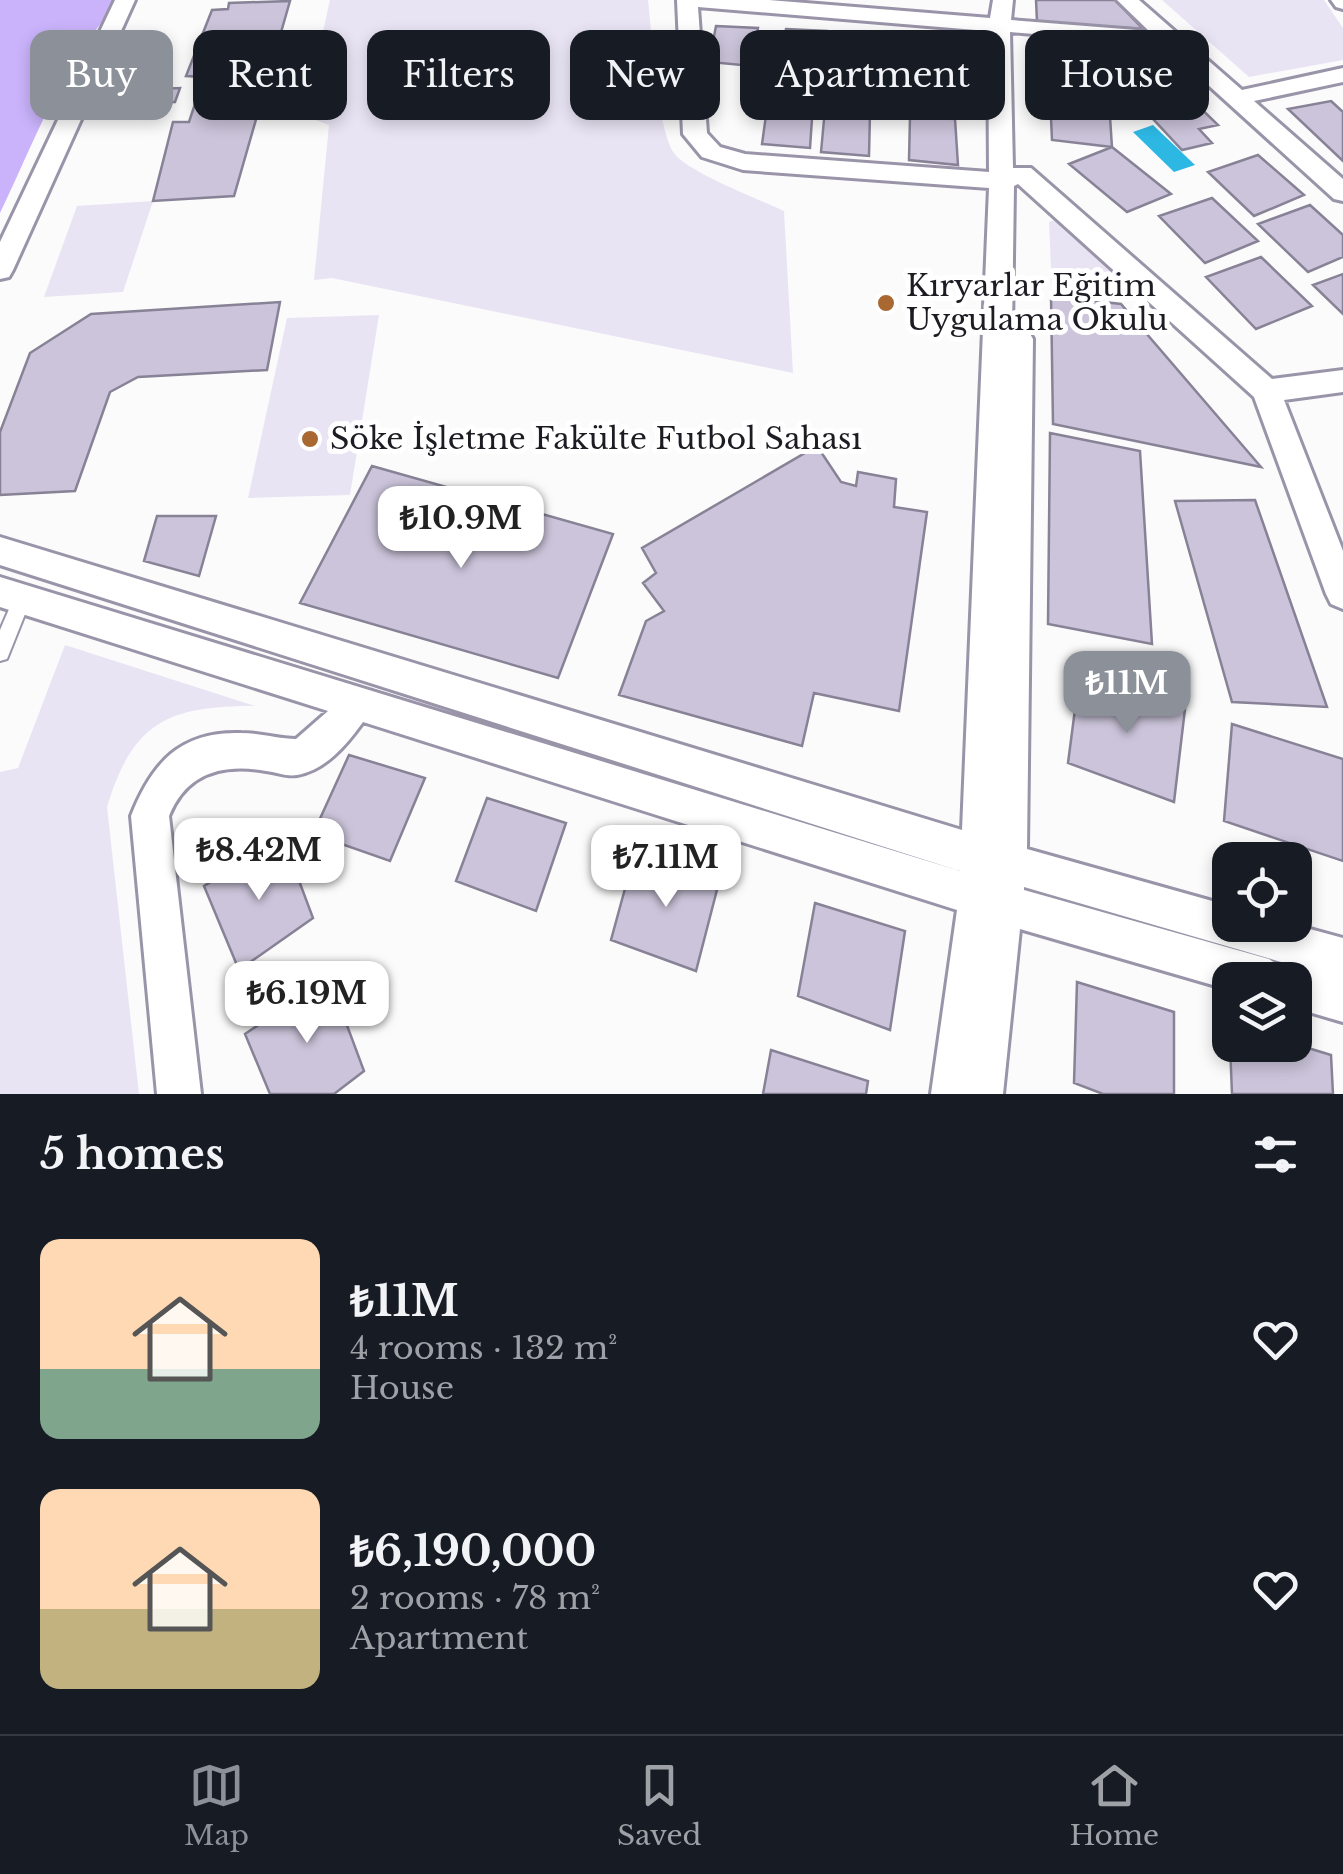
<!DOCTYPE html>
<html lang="en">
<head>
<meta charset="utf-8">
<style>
	body { margin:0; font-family:"Libre Baskerville",serif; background:#20242c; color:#f1f3f6; height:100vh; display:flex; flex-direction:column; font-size:38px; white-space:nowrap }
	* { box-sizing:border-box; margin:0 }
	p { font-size:32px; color:#9ea1a6 }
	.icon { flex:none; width:55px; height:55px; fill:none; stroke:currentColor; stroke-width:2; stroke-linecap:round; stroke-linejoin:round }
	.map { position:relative; height:1094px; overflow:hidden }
	.panel { display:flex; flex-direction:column; background:#171b24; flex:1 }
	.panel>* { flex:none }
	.top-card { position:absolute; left:30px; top:30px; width:1285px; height:90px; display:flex; gap:20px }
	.buttons { position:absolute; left:1212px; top:842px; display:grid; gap:20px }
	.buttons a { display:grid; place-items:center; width:100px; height:100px; border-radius:20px; background:#171b24; box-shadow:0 5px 15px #0003; font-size:50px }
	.price { position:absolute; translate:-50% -85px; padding:0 22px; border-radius:20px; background:#fff; color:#222; font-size:32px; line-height:65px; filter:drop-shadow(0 2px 5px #0008) }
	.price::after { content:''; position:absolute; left:50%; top:60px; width:30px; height:22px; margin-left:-15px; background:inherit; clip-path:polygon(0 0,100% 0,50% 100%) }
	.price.current { background:#8c9099; color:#fff }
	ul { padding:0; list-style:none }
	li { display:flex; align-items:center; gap:30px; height:250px; padding:0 40px }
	li span { display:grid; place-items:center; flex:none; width:280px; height:200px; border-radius:20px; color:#555 }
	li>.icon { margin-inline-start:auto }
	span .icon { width:120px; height:120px; fill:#fffc; stroke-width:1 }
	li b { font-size:42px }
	h2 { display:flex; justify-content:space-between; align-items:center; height:120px; padding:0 40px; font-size:42px }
	.tag { padding:0 35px; border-radius:20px; background:#171b24; box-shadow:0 5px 15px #0003; font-size:35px; line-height:90px }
	.tag.current { background:#8c9099; color:#fff }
	.tabs { display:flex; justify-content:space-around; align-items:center; height:140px; border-top:2px solid #363941; background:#171b24; font-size:28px; color:#9ea1a6 }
	.tabs a { display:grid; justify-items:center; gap:5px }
	.tabs .current { color:#8c9099 }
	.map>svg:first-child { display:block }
</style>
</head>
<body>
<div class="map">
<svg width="1343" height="1094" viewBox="0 0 1343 1094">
	<rect width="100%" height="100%" fill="#fbfbfb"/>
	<path fill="#e9e4f4" d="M 330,0 L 648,0 C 652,34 657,128 674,153 C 687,172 761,200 784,211 L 793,373 L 332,278 L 314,280 L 329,125 L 304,116 Z
		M 1162,0 L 1324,0 L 1343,28 L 1343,60 L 1249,77 Z
		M 153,201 L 123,292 L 44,297 L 77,206 Z
		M 1058,219 L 1140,298 L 1052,291 L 1049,222 Z
		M 379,315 L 350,495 L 248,498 L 287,318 Z
		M 65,645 L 255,706 C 169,706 133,721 107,807 L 139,1094 L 0,1094 L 0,772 L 18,768 Z"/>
	<path fill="#cab3fb" d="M 0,0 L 122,0 C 64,57 35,141 0,213 Z"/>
	<path fill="#2db8e4" d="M 1153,125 L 1195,165 L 1174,172 L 1133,132 Z"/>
	<path fill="#cbc4da" stroke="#888296" stroke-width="2.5" d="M 1036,0 L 1115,0 L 1143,29 L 1037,22 Z
		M 290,1 L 234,196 L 153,201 L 173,122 L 189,122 L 204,77 L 186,76 L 212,10 L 228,9 L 229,3 Z
		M 716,26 L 758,28 L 752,66 L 709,62 Z
		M 786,29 L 827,31 L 825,69 L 781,65 Z
		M 891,32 L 961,37 L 962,59 L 892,55 Z
		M 834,33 L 876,35 L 876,74 L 831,70 Z
		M 1046,46 L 1102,52 L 1105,92 L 1048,86 Z
		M 1152,61 L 1218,125 L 1199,129 L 1212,143 L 1182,150 L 1128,92 L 1148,86 L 1133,68 Z
		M 180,88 L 175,102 L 105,105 L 110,91 Z
		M 1050,96 L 1109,102 L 1112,147 L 1052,140 Z
		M 768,101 L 813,104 L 810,148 L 762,144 Z
		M 1331,101 L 1343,112 L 1343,161 L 1288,109 Z
		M 825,109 L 870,112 L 869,156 L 821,152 Z
		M 910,117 L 955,119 L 958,165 L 909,160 Z
		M 1112,147 L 1171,194 L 1127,212 L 1069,164 Z
		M 1258,155 L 1304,195 L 1254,216 L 1208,172 Z
		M 1212,198 L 1258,241 L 1205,263 L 1159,216 Z
		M 1310,205 L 1343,235 L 1343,257 L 1308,272 L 1258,224 Z
		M 1261,257 L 1312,306 L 1256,329 L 1206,277 Z
		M 1343,274 L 1343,314 L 1313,285 Z
		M 1051,296 L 1121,304 L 1261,467 L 1053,424 Z
		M 280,302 L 267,370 L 138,377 L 110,392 L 75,491 L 0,495 L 0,432 L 30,353 L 91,314 Z
		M 1050,433 L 1140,451 L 1152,644 L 1048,624 Z
		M 817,446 L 841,482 L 856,486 L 858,472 L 896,479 L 894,507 L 927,512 L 899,711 L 814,693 L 802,746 L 619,695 L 646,621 L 664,611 L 643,583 L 656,573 L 642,548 Z
		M 372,466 L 613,534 L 558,678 L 300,603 Z
		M 1255,500 L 1327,707 L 1232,702 L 1175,501 Z
		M 157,516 L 216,516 L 199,576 L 144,561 Z
		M 1080,671 L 1185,709 L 1174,802 L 1068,763 Z
		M 1232,724 L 1343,759 L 1343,861 L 1224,821 Z
		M 349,755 L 425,778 L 390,861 L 313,834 Z
		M 487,798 L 566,823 L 536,911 L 456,881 Z
		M 283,838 L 313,918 L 239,970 L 204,886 Z
		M 635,852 L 720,878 L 696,971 L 611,940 Z
		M 815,903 L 905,931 L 890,1030 L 798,996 Z
		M 329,977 L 364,1071 L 334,1094 L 270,1094 L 245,1034 Z
		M 1077,982 L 1174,1012 L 1174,1094 L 1103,1094 L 1074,1083 Z
		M 1295,1044 L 1331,1055 L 1333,1094 L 1232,1094 L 1230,1045 Z
		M 771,1050 L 868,1081 L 866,1094 L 763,1094 Z"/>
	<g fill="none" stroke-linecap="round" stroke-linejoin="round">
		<defs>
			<path id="service" d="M 22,591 L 28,593 L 31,599 L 7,659 L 0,661 L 0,630 L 16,593 Z"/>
			<path id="minor" d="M 115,0 L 135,0 L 13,270 L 9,277 L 0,279 L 0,242 Z
				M 677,0 L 769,0 L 990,18 L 993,0 L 1013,0 L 1011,20 L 1149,31 L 1117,0 L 1139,0 L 1242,90 L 1343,68 L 1343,82 L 1254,101 L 1343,179 L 1343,201 L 1334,199 L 1164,45 L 1010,32 L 1013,168 L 1031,168 L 1272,379 L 1343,370 L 1343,392 L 1284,400 L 1343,551 L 1343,609 L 1331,604 L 1326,594 L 1254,397 L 1018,184 L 1014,186 L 1012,331 L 1029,332 L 1033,339 L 1027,849 L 1230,906 L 1230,925 L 1295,925 L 1343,938 L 1343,980 L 1024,887 L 1024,890 L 1269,959 L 1286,970 L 1295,966 L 1343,980 L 1343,1022 L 1295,1008 L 1295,980 L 1230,980 L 1230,990 L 1020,929 L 1003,1094 L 931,1094 L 957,910 L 363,722 C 347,744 326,770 297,775 C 287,777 276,772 266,771 C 223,763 186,773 169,816 L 201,1094 L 157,1094 L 131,816 C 152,763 180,731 241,733 C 260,733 278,739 296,739 L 328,711 L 0,607 L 0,577 L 960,871 L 0,565 L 0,537 L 962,830 L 989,188 L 743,170 L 702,157 L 683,134 ZM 698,7 L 988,31 L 989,172 L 745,154 L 720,147 L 707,133 Z
				M 1331,0 L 1343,0 L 1343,9 L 1336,7 Z"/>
		</defs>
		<use href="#service" stroke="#9a94a9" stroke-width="4"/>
		<use href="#minor" stroke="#9a94a9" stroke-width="6"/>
		<use href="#service" fill="#fff" fill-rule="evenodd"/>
		<use href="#minor" fill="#fff" fill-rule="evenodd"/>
	</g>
	<g fill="#a96732" stroke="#fff" stroke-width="4">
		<circle cx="886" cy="303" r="10"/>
		<circle cx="310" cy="439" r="10"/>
	</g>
	<g text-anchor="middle" stroke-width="10" stroke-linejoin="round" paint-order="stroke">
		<g font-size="30" fill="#1e1c23" stroke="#fff" text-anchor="start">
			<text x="906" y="296">Kıryarlar Eğitim<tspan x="906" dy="34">Uygulama Okulu</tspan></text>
			<text x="330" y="449">Söke İşletme Fakülte Futbol Sahası</text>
		</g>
	</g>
</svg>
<div class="buttons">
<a><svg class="icon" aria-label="locate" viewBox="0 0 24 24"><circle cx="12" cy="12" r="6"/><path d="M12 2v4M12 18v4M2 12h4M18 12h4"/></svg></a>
<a><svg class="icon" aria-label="layers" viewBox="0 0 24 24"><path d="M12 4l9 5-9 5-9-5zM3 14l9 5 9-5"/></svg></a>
</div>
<b class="price" style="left:461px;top:571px">₺10.9M</b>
<b class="price current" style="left:1127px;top:736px">₺11M</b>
<b class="price" style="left:259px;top:903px">₺8.42M</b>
<b class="price" style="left:666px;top:910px">₺7.11M</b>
<b class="price" style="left:307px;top:1046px">₺6.19M</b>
<div class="top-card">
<a class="tag current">Buy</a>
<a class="tag">Rent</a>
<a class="tag">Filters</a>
<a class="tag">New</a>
<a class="tag">Apartment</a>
<a class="tag">House</a>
</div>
</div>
<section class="panel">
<h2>5 homes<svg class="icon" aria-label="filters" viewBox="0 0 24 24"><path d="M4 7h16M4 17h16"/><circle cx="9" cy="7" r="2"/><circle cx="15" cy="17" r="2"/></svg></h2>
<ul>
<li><span style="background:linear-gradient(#ffd9b3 65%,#7fa58c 0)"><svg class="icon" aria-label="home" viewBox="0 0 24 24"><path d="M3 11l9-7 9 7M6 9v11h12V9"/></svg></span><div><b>₺11M</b><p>4 rooms · 132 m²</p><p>House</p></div><svg class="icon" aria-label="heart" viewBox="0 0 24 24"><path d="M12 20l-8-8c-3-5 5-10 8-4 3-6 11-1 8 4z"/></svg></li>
<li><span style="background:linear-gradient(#ffd9b3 60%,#c2b280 0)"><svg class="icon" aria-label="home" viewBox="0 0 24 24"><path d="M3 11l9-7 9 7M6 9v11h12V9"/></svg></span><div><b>₺6,190,000</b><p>2 rooms · 78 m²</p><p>Apartment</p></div><svg class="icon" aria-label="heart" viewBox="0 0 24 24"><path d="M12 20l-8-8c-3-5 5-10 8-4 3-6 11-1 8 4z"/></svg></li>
</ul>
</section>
<nav class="tabs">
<a class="current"><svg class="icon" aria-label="map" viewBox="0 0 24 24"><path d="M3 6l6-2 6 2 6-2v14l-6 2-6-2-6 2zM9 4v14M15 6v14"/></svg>Map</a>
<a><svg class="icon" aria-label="saved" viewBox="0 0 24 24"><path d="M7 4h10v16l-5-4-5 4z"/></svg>Saved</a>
<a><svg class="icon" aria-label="home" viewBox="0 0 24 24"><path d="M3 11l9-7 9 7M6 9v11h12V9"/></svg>Home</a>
</nav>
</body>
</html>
